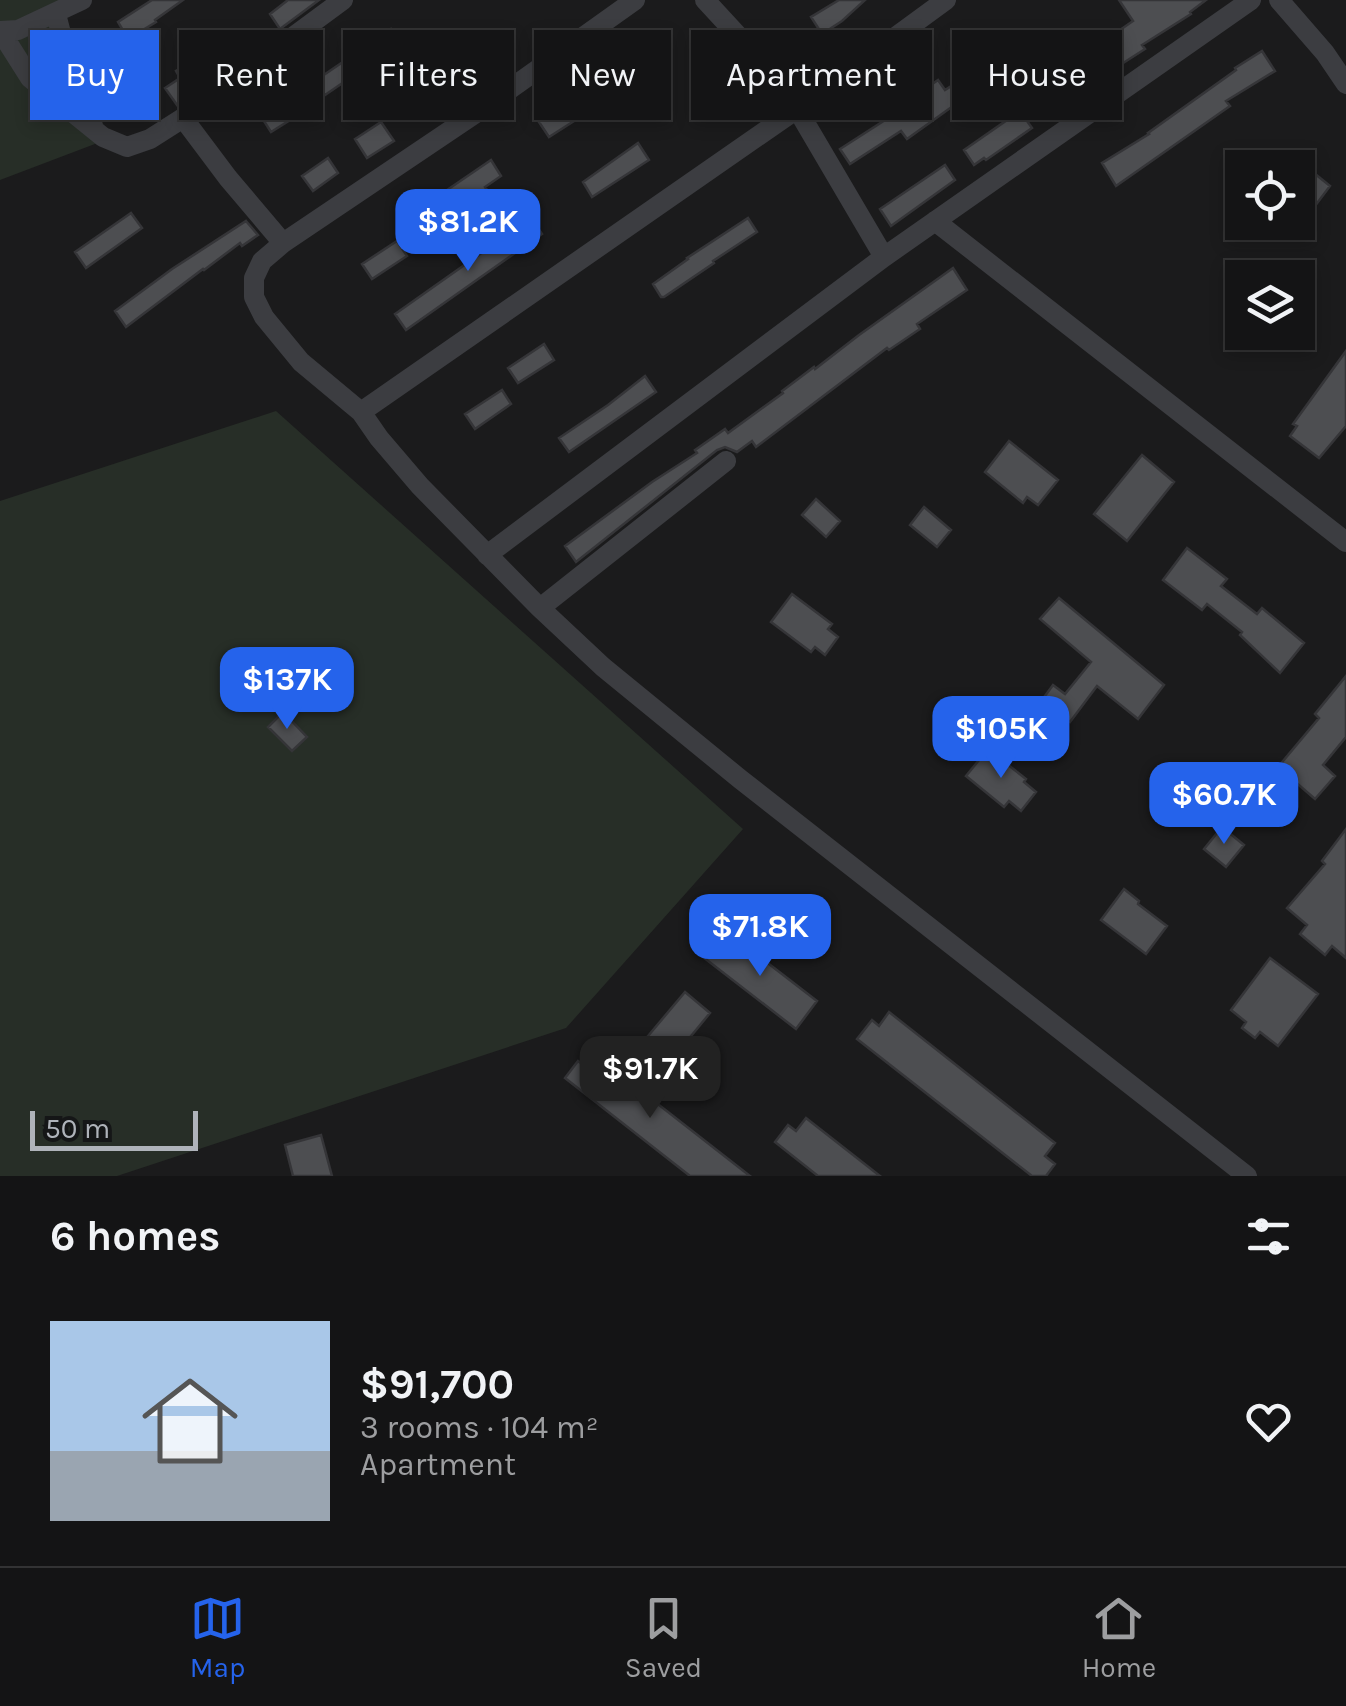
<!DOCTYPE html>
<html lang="en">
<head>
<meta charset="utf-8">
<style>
	body { margin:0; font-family:Karla,sans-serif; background:#212122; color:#f1f3f6; height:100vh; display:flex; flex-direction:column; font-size:38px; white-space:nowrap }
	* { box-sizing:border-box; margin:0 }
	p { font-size:32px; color:#9d9ea0 }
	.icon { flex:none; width:55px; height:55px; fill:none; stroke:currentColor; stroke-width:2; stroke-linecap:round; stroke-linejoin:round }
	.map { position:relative; height:1176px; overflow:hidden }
	.details { display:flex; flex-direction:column; background:#141415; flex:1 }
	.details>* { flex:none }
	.banner { position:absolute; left:30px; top:30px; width:1288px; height:90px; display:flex; gap:20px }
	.controls { position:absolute; left:1225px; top:150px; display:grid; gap:20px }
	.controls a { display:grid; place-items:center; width:90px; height:90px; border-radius:0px; background:#141415; box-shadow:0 5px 15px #0003,0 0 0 2px #333334; font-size:50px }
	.scale { position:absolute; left:30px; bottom:25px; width:168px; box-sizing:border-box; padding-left:10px; border:5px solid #afb3ba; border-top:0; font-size:28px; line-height:35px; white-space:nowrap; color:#afb3ba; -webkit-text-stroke:8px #151617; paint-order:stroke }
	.price { position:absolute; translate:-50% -85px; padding:0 22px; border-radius:20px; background:#2563eb; color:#fff; font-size:32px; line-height:65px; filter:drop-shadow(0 2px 5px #0008) }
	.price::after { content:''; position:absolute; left:50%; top:60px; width:30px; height:22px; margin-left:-15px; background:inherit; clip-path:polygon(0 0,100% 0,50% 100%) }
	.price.on { background:#222; color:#fff }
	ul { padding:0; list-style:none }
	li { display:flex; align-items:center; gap:30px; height:250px; padding:0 50px }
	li+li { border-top:2px solid #333334 }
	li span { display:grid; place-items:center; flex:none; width:280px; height:200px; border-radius:0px; color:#555 }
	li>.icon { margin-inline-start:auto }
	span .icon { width:120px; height:120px; fill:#fffc; stroke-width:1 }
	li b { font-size:42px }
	h2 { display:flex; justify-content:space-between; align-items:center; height:120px; padding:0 50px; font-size:42px }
	.pill { padding:0 35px; border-radius:0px; background:#141415; box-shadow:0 5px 15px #0003,0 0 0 2px #333334; font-size:35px; line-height:90px }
	.pill.on { background:#2563eb; color:#fff }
	.menu { display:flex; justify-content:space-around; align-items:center; height:140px; border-top:2px solid #333334; background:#141415; font-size:28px; color:#9d9ea0 }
	.menu a { display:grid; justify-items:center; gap:5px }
	.menu .on { color:#2563eb }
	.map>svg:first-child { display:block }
</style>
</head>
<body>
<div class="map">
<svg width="1346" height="1176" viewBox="0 0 1346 1176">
	<rect width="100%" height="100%" fill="#1b1b1c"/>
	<path fill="#272e27" d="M 0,0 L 60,0 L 108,139 L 0,180 Z
		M 276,411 L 743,829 L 566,1028 L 117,1176 L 0,1176 L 0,501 Z"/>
	<path fill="#4d4e51" stroke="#353538" stroke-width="2.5" d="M 152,0 L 183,0 L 155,20 L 156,22 L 128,39 L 118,22 Z
		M 288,0 L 319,0 L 280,29 L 270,14 Z
		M 839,0 L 865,0 L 842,21 L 822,34 L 811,17 Z
		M 1119,0 L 1206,0 L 1190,12 L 1191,14 L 1142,45 L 1145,49 L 1050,110 L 1039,92 L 1056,81 L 1059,85 L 1122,40 L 1117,32 L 1133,21 Z
		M 391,29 L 401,43 L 325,95 L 315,81 Z
		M 795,32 L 807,49 L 781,67 L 769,50 Z
		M 230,38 L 243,56 L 177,105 L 165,88 L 180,78 L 176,71 Z
		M 1262,51 L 1275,71 L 1226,101 L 1230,106 L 1116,186 L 1102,163 L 1149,134 L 1148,133 L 1236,70 L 1235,68 Z
		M 987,63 L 995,76 L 907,139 L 901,131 L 850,164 L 840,149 L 885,120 L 884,118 L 938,80 L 945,90 Z
		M 760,84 L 773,101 L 752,116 L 739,98 Z
		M 597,85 L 607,100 L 549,137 L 539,122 Z
		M 431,87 L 441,103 L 415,119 L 406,104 Z
		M 289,101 L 298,115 L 271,132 L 262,118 Z
		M 1020,111 L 1032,128 L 986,160 L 984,158 L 974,165 L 964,150 Z
		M 381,122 L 394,141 L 367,158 L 355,139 Z
		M 638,143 L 649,160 L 592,197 L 583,182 Z
		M 328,158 L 338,173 L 313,191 L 302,176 Z
		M 491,160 L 501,176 L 485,187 L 489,193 L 475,202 L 472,197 L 416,234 L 406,218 Z
		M 1298,160 L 1330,186 L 1309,214 L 1298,204 Z
		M 945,165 L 955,180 L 891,226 L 880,209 Z
		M 131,213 L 142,228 L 86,268 L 75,252 Z
		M 531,218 L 542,234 L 406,330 L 395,314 Z
		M 748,218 L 757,232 L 713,261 L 714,263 L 664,297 L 661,297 L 653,284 L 688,259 L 687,258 Z
		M 246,221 L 258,235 L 242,246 L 240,243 L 204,270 L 203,269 L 126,327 L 115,311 L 172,269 Z
		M 397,241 L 407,256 L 372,279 L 362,264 Z
		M 953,268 L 967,290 L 917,324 L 920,329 L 889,350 L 887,348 L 756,447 L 752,441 L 737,452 L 725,447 L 717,450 L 576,562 L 565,546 L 652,482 L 697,453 L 695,450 L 725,429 L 728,433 L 783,393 L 782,391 L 814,367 L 815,369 L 859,335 Z
		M 544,344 L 554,360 L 518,383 L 508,368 Z
		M 1346,351 L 1346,426 L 1319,458 L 1290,436 L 1297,426 L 1293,424 Z
		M 645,376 L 656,392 L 569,452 L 559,438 L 608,405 Z
		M 502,390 L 511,404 L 475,429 L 465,414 Z
		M 1009,441 L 1058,480 L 1038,505 L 1027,497 L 1023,503 L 985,472 Z
		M 1142,455 L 1174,482 L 1127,541 L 1094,514 Z
		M 816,499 L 840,521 L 826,537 L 802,515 Z
		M 924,507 L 951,530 L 937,547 L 910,525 Z
		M 1187,548 L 1227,579 L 1221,586 L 1257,614 L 1262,608 L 1304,643 L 1280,673 L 1240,635 L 1242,632 L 1207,604 L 1202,610 L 1163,580 Z
		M 792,594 L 832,624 L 828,629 L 838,637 L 825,655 L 815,647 L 811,652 L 771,622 Z
		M 1059,598 L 1164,685 L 1138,719 L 1097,686 L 1070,722 L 1042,700 L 1053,685 L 1065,694 L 1091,662 L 1040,619 Z
		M 1346,676 L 1346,737 L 1323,765 L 1335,776 L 1315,799 L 1278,767 L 1319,718 L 1315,714 Z
		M 283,712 L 307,737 L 292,751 L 268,727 Z
		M 988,749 L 1026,779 L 1024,782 L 1036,792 L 1021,811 L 1009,801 L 1004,807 L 966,776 Z
		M 1222,827 L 1244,845 L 1226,867 L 1204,849 Z
		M 1346,829 L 1346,958 L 1332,946 L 1325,955 L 1300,934 L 1307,925 L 1287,908 L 1325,864 L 1322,861 Z
		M 1124,889 L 1139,901 L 1138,904 L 1167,926 L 1146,954 L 1101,920 Z
		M 725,930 L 817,1001 L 796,1029 L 703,957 Z
		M 1270,958 L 1318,994 L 1278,1046 L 1260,1032 L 1255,1038 L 1242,1028 L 1246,1022 L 1231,1010 Z
		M 685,992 L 710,1013 L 673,1058 L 648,1036 Z
		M 889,1012 L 1055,1143 L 1045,1156 L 1055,1164 L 1046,1176 L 1032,1176 L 857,1039 L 872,1020 L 879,1026 Z
		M 595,1055 L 750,1176 L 690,1176 L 565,1078 L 578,1061 L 586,1067 Z
		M 806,1118 L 880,1176 L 818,1176 L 775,1142 L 788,1125 L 796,1131 Z
		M 321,1135 L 332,1176 L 293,1176 L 285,1145 Z"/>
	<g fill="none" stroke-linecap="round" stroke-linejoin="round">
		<path stroke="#3c3d41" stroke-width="20" d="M 635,0 L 482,109 L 283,243 L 262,261 L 254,278 L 254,297 L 264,317 L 301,362 L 361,412 L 379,438 L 420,486 L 540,608 L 603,667 L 740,779 L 1247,1176
			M 705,0 L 741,39 L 797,109 L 884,257
			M 1279,0 L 1325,53 L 1346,84
			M 56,14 L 70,68 L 93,126
			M 0,31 L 18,30 L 82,0
			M 1,32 L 30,78 L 103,137 L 127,147 L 150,139 L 183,118 L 343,0
			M 183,118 L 228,178 L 283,243
			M 935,221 L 1346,542
			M 361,412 L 797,109 L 946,0
			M 487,555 L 884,257 L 1251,0
			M 540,608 L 726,461"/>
	</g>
</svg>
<div class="controls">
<a><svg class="icon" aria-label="locate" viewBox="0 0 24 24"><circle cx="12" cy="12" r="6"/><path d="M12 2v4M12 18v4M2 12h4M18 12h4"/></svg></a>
<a><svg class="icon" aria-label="layers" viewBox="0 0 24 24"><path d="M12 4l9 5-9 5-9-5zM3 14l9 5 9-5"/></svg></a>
</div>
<div class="scale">50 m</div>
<b class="price" style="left:468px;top:274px">$81.2K</b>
<b class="price" style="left:287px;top:732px">$137K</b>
<b class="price" style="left:1001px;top:781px">$105K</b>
<b class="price" style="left:1224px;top:847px">$60.7K</b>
<b class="price" style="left:760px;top:979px">$71.8K</b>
<b class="price on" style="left:650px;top:1121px">$91.7K</b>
<div class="banner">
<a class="pill on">Buy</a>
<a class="pill">Rent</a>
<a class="pill">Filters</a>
<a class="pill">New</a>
<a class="pill">Apartment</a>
<a class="pill">House</a>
</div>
</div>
<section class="details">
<h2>6 homes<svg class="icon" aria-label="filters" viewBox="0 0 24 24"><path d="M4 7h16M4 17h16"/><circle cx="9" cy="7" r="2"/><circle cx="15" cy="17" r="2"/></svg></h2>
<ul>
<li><span style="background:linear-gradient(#a9c7e8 65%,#9aa5b1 0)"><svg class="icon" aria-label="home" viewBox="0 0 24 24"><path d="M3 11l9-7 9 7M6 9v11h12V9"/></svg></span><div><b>$91,700</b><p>3 rooms · 104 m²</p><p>Apartment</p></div><svg class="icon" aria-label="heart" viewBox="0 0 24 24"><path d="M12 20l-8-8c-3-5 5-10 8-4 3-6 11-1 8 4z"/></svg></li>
</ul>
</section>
<nav class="menu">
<a class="on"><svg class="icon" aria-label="map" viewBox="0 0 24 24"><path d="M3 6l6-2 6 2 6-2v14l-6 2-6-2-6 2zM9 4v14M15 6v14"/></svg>Map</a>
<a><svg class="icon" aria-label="saved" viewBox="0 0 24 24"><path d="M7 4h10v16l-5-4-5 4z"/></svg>Saved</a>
<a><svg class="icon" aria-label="home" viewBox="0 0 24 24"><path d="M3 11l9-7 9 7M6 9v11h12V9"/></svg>Home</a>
</nav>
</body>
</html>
